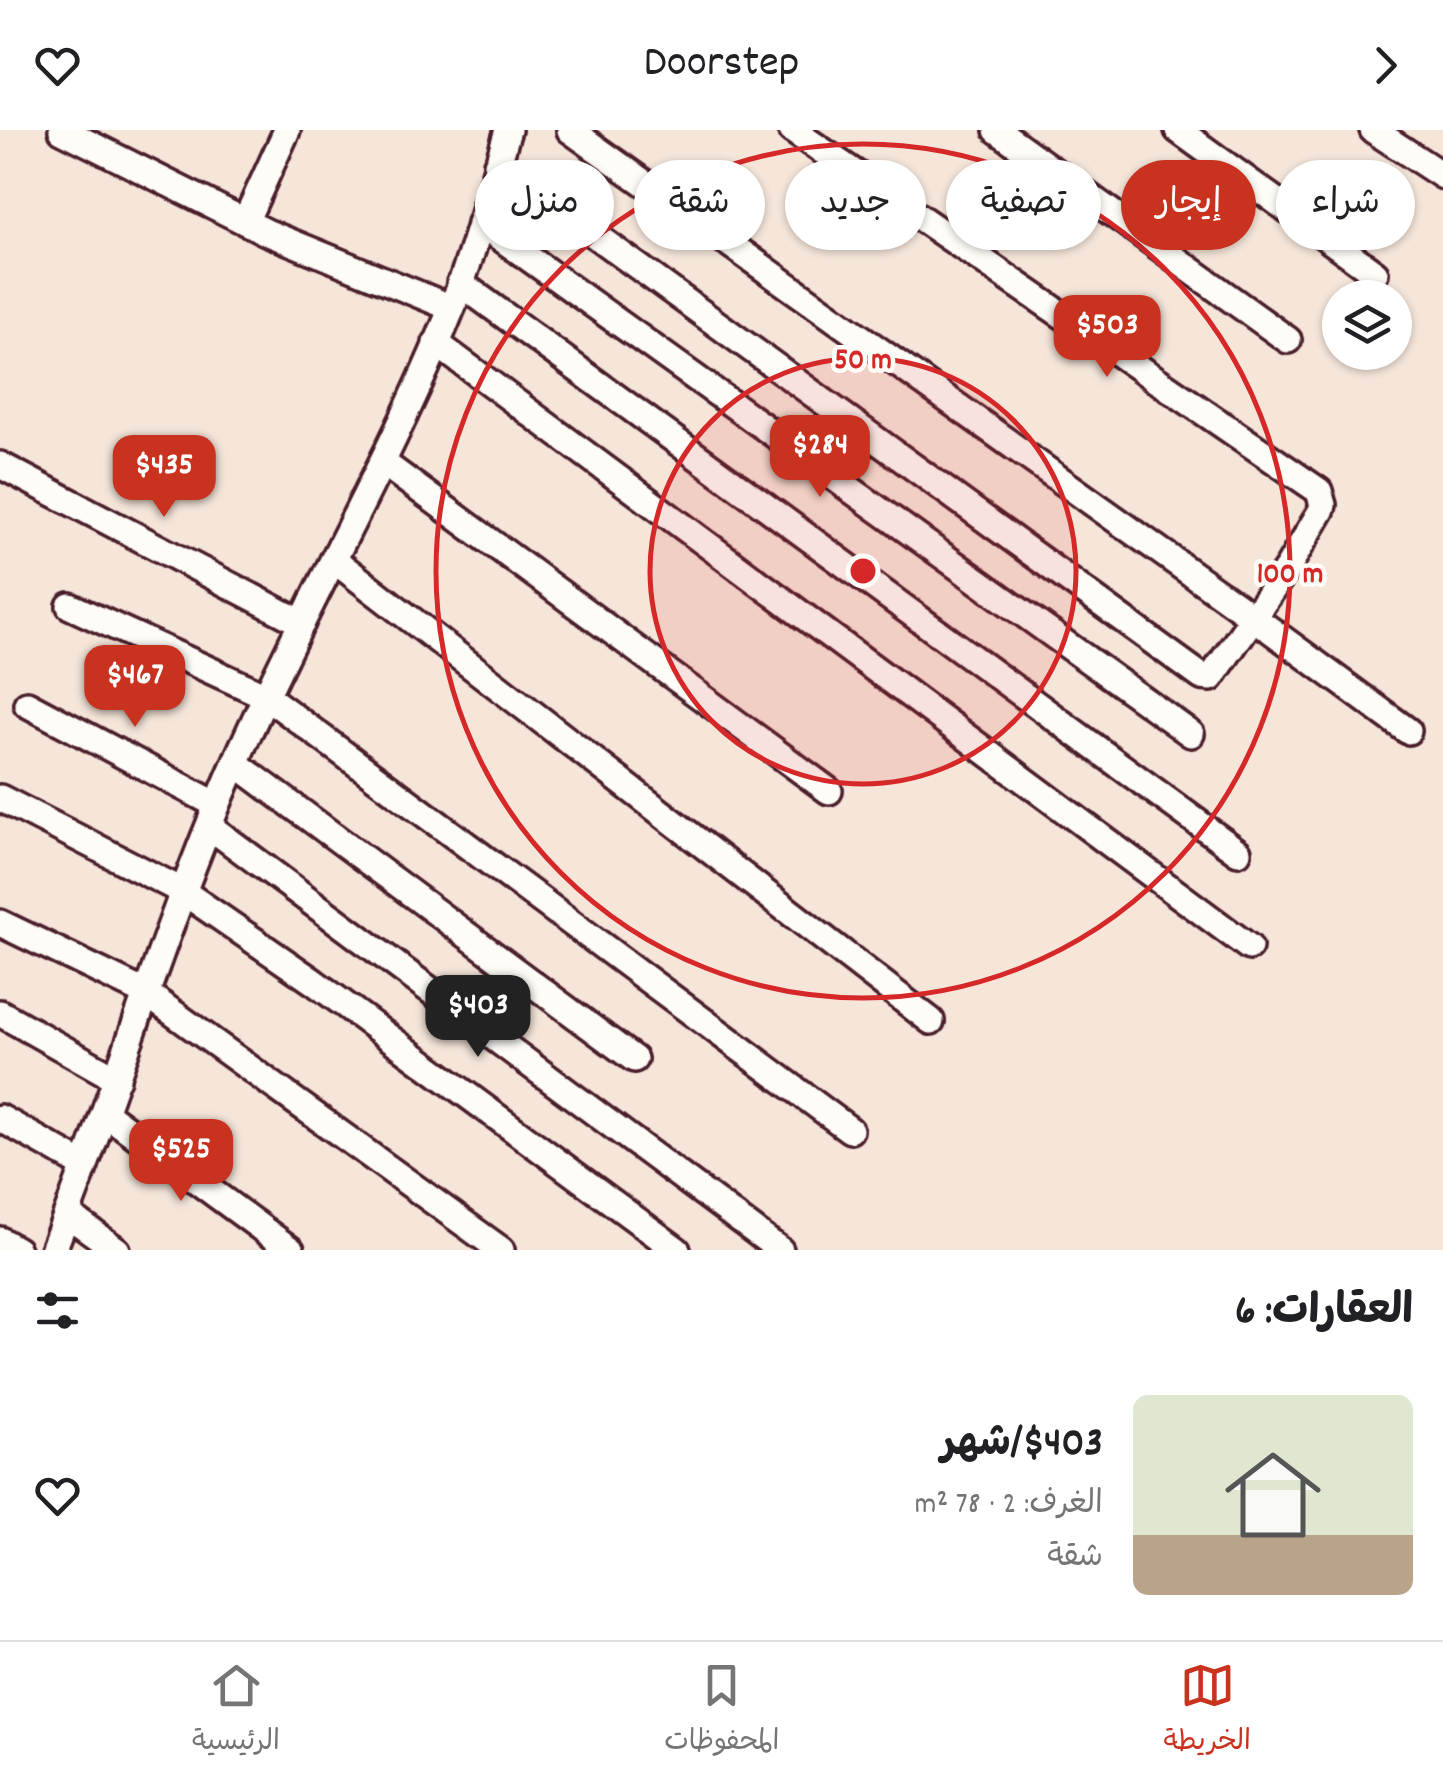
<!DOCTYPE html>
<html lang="ar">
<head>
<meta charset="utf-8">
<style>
	body { margin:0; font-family:Dekko,"Playpen Sans Arabic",sans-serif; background:#f2f2f2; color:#202124; direction:rtl; height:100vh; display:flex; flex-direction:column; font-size:38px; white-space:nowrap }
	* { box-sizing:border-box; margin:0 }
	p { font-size:32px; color:#757577 }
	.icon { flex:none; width:55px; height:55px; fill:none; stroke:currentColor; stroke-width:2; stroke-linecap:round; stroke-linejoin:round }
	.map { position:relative; height:1120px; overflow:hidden; direction:ltr }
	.side { display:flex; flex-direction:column; background:#fff; flex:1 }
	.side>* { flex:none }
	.banner { position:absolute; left:30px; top:30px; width:1385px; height:90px; direction:rtl; display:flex; gap:20px }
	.controls { position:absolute; left:1322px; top:150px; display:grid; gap:20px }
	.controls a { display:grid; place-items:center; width:90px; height:90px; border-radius:50%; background:#fff; box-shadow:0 2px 8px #0004; font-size:50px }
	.price { position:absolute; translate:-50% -85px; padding:0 22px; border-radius:20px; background:#c8321e; color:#fff; font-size:32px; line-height:65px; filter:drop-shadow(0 2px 5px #0008) }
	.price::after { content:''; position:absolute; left:50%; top:60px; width:30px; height:22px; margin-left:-15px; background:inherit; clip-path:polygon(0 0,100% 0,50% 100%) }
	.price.active { background:#222; color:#fff }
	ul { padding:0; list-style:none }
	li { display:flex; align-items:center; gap:30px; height:250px; padding:0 30px }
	li span { display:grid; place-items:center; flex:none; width:280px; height:200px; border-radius:15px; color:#555 }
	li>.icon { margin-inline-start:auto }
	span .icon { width:120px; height:120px; fill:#fffc; stroke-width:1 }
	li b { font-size:42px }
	h2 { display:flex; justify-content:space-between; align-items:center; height:120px; padding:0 30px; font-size:42px }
	.pill { padding:0 35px; border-radius:45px; background:#fff; box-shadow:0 2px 8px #0004; font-size:35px; line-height:90px }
	.pill.active { background:#c8321e; color:#fff }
	header { display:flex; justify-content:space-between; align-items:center; height:130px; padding:0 30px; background:#fff; font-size:45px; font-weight:600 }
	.dock { display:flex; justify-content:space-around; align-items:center; height:140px; border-top:2px solid #e0e0e0; background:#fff; font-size:28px; color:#757577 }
	.dock a { display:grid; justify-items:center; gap:5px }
	.dock .active { color:#c8321e }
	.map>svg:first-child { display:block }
</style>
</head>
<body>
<header><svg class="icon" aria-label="forward" viewBox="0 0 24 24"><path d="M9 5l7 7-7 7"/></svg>Doorstep<svg class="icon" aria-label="heart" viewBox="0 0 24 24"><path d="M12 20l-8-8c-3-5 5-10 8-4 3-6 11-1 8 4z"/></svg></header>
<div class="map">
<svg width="1443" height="1120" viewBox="0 0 1443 1120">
	<rect width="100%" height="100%" fill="#f6e6da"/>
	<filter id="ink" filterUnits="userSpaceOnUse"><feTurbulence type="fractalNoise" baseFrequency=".01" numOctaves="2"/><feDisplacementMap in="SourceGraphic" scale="20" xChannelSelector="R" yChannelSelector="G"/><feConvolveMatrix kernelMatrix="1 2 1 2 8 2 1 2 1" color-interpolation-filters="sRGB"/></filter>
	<g filter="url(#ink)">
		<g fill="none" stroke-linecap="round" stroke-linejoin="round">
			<defs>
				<path id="minor" d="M 62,0 L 266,102 L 452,178
					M 570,0 L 1254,488 L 1408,601
					M 997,0 L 1288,210
					M 1178,0 L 1375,143
					M 1373,0 L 1443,46
					M 497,34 L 1202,547 L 1211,548 L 1288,437 L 1321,381 L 1323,375 L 1319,361 L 792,0
					M 245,92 L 287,0
					M 480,93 L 1191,604
					M 460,153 L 1238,722
					M 436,213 L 1249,817
					M 382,332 L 829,661
					M 0,335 L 302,493
					M 334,430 L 931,891
					M 70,476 L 266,566 L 850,1000
					M 27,574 L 217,675
					M 235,633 L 634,929
					M 0,668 L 182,761 L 314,852 L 677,1120
					M 209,696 L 780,1120
					M 0,793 L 147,864 L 501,1120
					M 0,883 L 117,949
					M 105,983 L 291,1120
					M 0,988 L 85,1036
					M 67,1084 L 117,1120
					M 0,1110 L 17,1120
					M 53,1120 C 117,958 166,791 236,631 C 303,479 388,335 451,180 C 474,122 490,60 508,0"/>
			</defs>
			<use href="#minor" stroke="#4a1f2b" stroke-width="32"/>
			<use href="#minor" stroke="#fdfcf7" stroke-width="25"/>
		</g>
	</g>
	<circle cx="863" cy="441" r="213" fill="#d62828" fill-opacity=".12"/>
	<g fill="none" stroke="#d62828" stroke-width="5">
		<circle cx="863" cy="441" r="213"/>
		<circle cx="863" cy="441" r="427"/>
	</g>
	<circle cx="863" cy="441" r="15" fill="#d62828" stroke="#fdfcf7" stroke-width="5"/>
	<g font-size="30" text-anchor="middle" font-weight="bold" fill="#d62828" stroke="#fdfcf7" stroke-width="9" stroke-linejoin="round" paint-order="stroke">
		<text x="863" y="238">50 m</text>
		<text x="1290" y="452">100 m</text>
	</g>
</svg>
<div class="controls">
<a><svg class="icon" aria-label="layers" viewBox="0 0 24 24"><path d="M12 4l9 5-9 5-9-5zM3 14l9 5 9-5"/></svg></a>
</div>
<b class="price" style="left:1107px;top:250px">$503</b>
<b class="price" style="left:820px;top:370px">$284</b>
<b class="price" style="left:164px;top:390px">$435</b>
<b class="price" style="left:135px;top:600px">$467</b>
<b class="price active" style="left:478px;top:930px">$403</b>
<b class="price" style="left:181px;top:1074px">$525</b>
<div class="banner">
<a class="pill">شراء</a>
<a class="pill active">إيجار</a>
<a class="pill">تصفية</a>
<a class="pill">جديد</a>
<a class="pill">شقة</a>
<a class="pill">منزل</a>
</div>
</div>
<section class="side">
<h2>العقارات: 6<svg class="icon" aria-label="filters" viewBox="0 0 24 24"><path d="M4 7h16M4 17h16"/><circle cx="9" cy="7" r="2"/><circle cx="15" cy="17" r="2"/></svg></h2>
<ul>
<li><span style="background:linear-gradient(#dfe7d0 70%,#b9a48a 0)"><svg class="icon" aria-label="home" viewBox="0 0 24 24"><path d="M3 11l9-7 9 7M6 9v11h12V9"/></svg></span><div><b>$403/شهر</b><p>الغرف: 2 · 78 m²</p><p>شقة</p></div><svg class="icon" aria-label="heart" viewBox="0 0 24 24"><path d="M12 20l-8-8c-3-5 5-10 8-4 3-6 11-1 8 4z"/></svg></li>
</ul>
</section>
<nav class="dock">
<a class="active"><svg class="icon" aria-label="map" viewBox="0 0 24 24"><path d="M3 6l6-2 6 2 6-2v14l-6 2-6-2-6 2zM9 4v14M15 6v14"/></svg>الخريطة</a>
<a><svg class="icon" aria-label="saved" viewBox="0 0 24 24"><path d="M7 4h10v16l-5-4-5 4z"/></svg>المحفوظات</a>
<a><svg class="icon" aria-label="home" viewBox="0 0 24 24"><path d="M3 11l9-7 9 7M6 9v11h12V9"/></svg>الرئيسية</a>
</nav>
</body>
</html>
